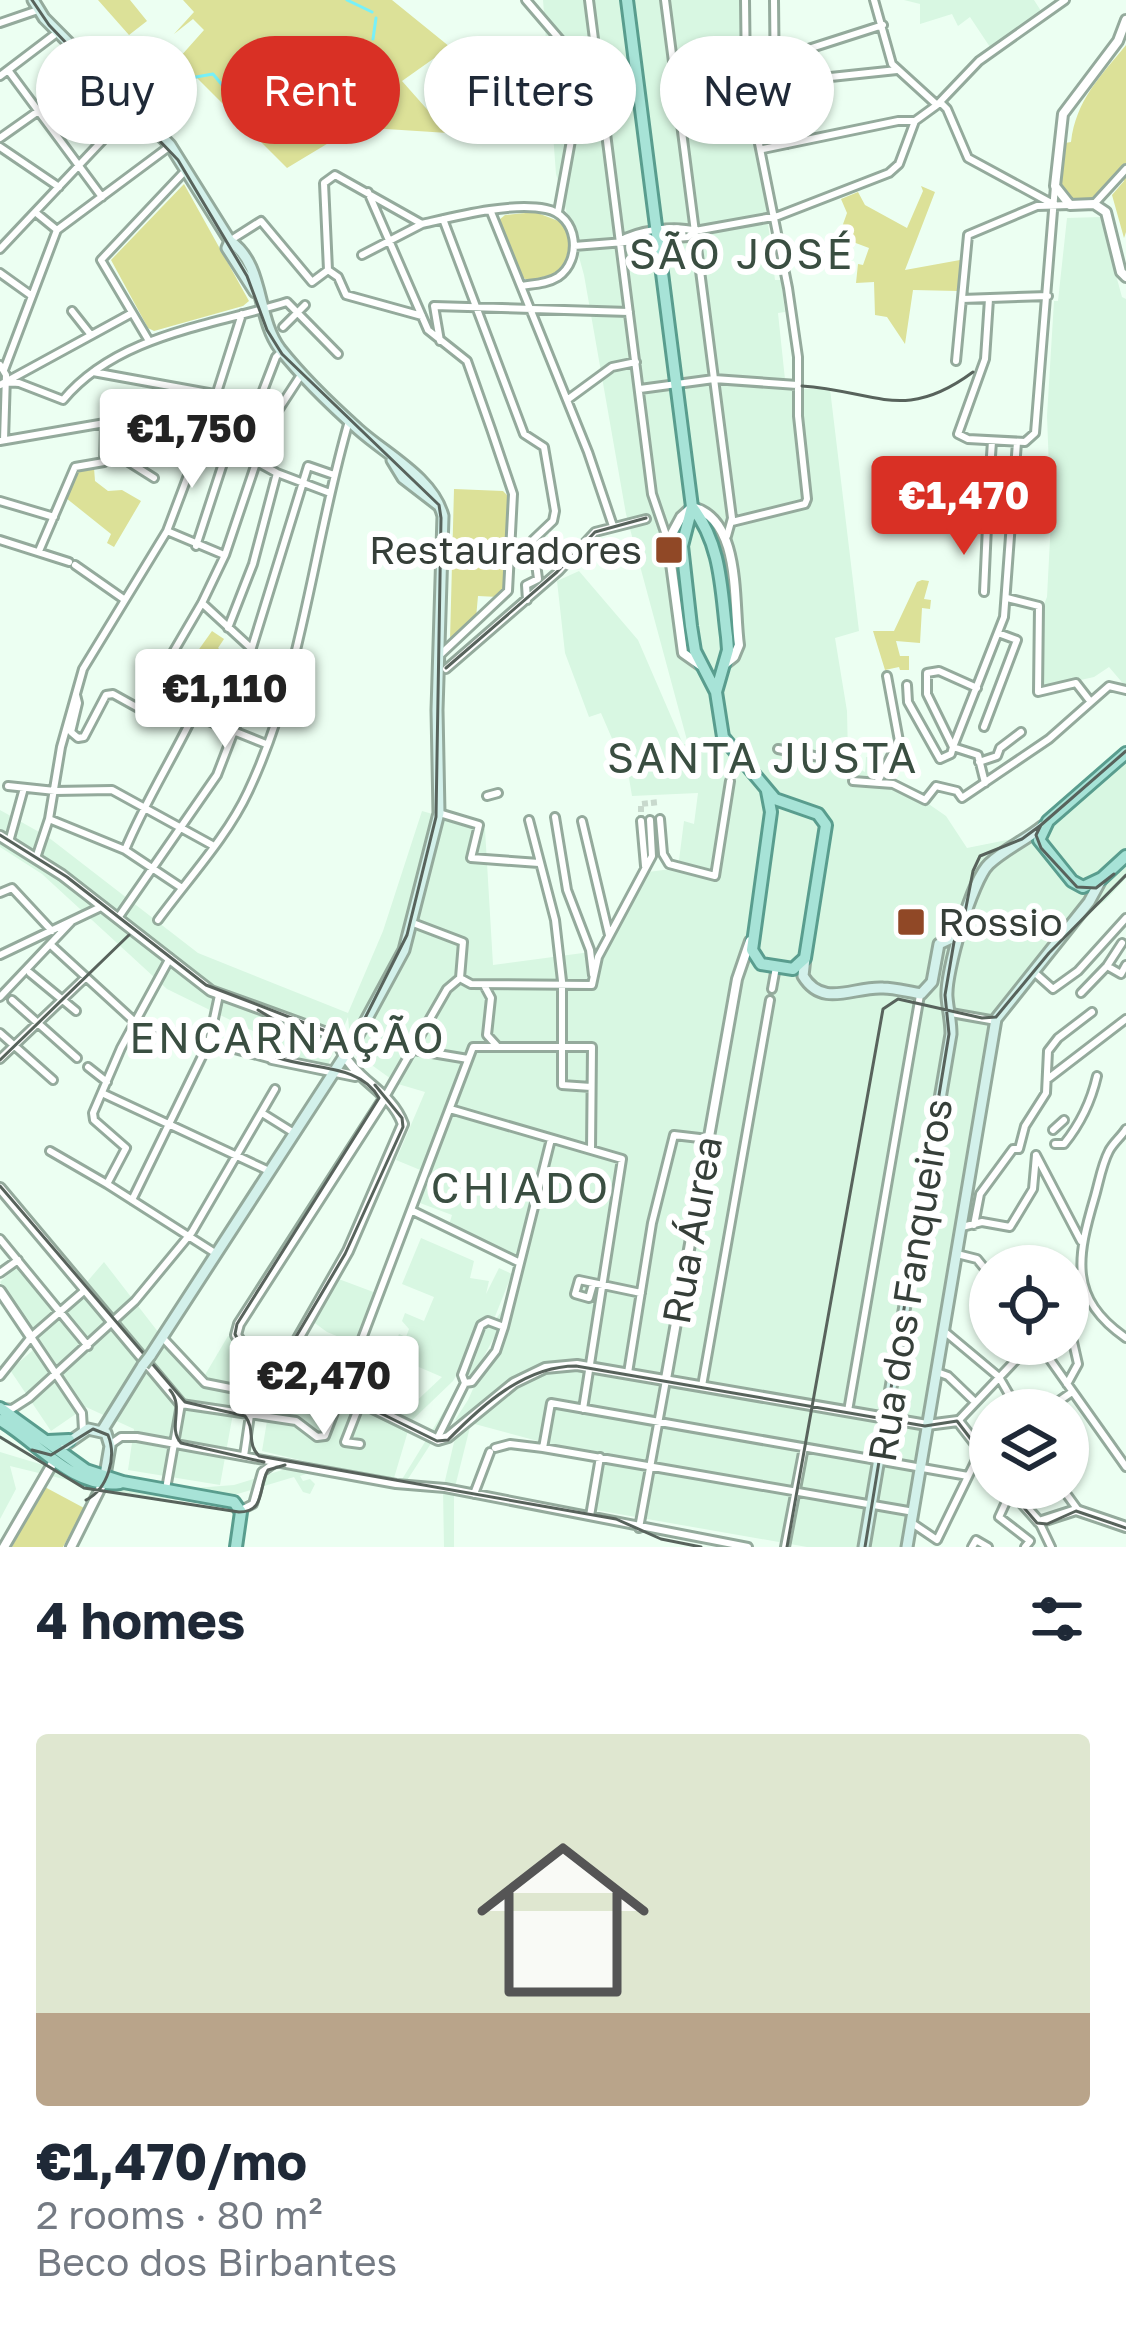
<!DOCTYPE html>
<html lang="en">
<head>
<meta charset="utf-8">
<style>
	body { margin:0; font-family:"Golos Text",sans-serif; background:#f6f6f7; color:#1f2937; height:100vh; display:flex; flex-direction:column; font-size:45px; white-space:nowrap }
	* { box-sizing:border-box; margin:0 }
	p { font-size:39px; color:#747a83 }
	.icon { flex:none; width:66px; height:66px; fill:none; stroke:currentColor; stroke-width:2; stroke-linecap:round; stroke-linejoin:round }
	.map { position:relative; height:1547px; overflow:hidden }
	.details { display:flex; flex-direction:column; background:#fff; flex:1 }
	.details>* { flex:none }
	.top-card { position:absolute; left:36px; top:36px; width:1056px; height:108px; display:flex; gap:24px }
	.fabs { position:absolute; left:969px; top:1245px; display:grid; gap:24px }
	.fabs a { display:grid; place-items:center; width:120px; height:120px; border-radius:50%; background:#fff; box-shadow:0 3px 9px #0004; font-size:60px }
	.price { position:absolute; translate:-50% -102px; padding:0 27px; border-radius:12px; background:#fff; color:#222; font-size:39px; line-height:78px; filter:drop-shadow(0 3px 6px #0008) }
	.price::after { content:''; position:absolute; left:50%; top:72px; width:36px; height:27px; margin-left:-18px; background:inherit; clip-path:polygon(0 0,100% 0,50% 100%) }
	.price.on { background:#d93025; color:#fff }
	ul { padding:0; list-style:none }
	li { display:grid; align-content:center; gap:24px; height:636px; padding:0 36px }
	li+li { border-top:3px solid #e0e1e3 }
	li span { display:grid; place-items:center; height:372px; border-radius:12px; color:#555 }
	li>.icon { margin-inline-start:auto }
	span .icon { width:216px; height:216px; fill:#fffc; stroke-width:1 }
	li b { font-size:51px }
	h2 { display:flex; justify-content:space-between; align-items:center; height:144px; padding:0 36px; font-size:51px }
	.pill { padding:0 42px; border-radius:54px; background:#fff; box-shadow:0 3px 9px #0004; font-size:42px; line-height:108px }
	.pill.on { background:#d93025; color:#fff }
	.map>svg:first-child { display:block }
</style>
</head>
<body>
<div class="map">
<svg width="1126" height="1547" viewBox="0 0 1126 1547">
	<rect width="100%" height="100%" fill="#ecfff2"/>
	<path fill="#d8f7e2" d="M 543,0 L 744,0 L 745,100 L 759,150 L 775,280 L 781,280 L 785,312 L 778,313 L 786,389 L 830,389 L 859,631 L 835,638 L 847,711 L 848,756 L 852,757 L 854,766 L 865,772 L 866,757 L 873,757 L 872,772 L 881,771 L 946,816 L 967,848 L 1017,838 L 1126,754 L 1126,878 L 1106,900 L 1076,922 L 992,1024 L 905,1547 L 807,1547 L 590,1509 L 601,1458 L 471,1423 L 454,1491 L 454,1547 L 444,1547 L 443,1489 L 459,1421 L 455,1420 L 468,1400 L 506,1315 L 467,1388 L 406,1482 L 401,1481 L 474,1362 L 486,1325 L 453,1381 L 404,1428 L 408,1431 L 394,1478 L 329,1466 L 300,1476 L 303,1481 L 310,1479 L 315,1484 L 310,1494 L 303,1492 L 294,1477 L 234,1495 L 176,1500 L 117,1492 L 10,1466 L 16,1489 L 0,1519 L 0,1452 L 53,1468 L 169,1490 L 234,1485 L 308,1462 L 262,1451 L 268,1415 L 234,1408 L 220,1485 L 128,1470 L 134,1429 L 86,1407 L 51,1431 L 10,1370 L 32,1351 L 38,1337 L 0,1282 L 18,1265 L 60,1317 L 85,1296 L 88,1287 L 86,1283 L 104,1262 L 162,1337 L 202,1380 L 228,1336 L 353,1389 L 333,1393 L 393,1423 L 442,1377 L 391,1355 L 399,1334 L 406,1337 L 409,1329 L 402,1321 L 405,1313 L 424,1321 L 434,1297 L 402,1284 L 421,1238 L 474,1261 L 470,1278 L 489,1281 L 486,1294 L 499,1268 L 512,1274 L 492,1324 L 513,1296 L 521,1262 L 449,1225 L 452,1215 L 420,1203 L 430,1174 L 396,1160 L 425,1092 L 398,1084 L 351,1050 L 348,1017 L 323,1077 L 264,1061 L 267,1038 L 167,989 L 42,874 L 0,847 L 0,810 L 48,837 L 198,953 L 348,1013 L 383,931 L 422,811 L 485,829 L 493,965 L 598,951 L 641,873 L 678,868 L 684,821 L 694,824 L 698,793 L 632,796 L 629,778 L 601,713 L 589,717 L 565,653 L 557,581 L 579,571 L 638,640 L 683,744 L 688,744 L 626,514 L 584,275 L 556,174 Z
		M 904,0 L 1034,0 L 1041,11 L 990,47 L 970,17 L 958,26 L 952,14 L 920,24 L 920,4 Z
		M 1100,217 L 1122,297 L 1126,299 L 1126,687 L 1109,667 L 1094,677 L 1040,689 L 1041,612 L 1047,597 L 1051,520 L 1047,416 L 1054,301 L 1058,301 L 1067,218 Z
		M 336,1278 L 376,1293 L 356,1344 L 327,1332 L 312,1321 Z"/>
	<path fill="#dce198" d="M 98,0 L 130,0 L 147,21 L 129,35 Z
		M 183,0 L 392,0 L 450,47 L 402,81 L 448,133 L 355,127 L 287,168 L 197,78 L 179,93 L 164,75 L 204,30 L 193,19 L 174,34 L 194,12 Z
		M 1126,45 L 1126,232 L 1124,238 L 1112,195 L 1124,181 L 1122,178 L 1094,200 L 1072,202 L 1059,191 L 1058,170 L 1065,143 L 1071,142 C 1076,100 1100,77 1126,45 Z
		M 184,184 L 249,301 L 243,306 L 154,331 L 148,328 L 111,260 Z
		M 921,186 L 935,192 L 905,270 L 960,260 L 958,291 L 913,290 L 905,344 L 887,317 L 875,315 L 874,282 L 856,283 L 858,264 L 863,265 L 869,248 L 845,239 L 848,230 L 842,227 L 847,213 L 841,199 L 858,192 L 865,205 L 907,228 L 923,191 Z
		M 535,212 L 561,222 C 574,241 572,257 557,273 L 528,281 L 521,276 L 499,220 L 505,215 Z
		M 94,468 L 95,481 L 108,491 L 122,490 L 141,501 L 114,547 L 107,543 L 111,534 L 66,498 L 77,470 Z
		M 454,489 L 503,491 L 511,499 L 506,590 L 498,597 L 478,596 L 476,618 L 450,640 Z
		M 922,580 L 929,581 L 924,599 L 931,600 L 930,609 L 922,608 L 920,643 L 896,641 L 900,656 L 909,656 L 909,670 L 900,670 L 899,667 L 885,670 L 873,631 L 894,631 L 917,582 Z
		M 212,631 L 224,639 L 218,648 L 223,652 L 191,695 L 180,676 Z
		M 43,1486 L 84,1508 L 63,1547 L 12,1547 Z"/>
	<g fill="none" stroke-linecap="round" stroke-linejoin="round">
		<path stroke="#77f0f8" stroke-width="3" d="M 347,0 L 372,12
			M 373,39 L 376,18
			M 357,70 L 354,59 L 359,56
			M 325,75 L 344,87
			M 196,77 L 213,74 L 223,86
			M 239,101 L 268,125
			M 306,137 L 316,115 L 335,103 L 354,78"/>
		<path stroke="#c8d9cd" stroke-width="6" stroke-dasharray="6 3" stroke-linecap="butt" d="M 641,821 L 641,804 L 659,802"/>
		<defs>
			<path id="minor" d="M 526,0 L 598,84
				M 589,0 L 652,494 L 668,541
				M 665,0 L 732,518 L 727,536
				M 774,0 L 775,93 L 788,144
				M 874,0 L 892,64 L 937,105
				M 0,23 L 38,10
				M 774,60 L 883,25
				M 8,70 L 102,197
				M 0,76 L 58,32
				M 940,102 L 947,109 L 968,158 L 1051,203
				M 750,104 L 821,78 L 897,70
				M 0,138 L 95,71
				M 0,147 L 59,187
				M 763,149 L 898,121 L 915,121
				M 368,192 L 428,330 L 467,361 L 491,429 L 513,494 L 508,591 L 441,654
				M 1094,204 L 1126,169
				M 35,212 L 57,230
				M 491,212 L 588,452 L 613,526
				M 558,212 L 576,113 L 601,91
				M 443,219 L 524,434 L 544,447 L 555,511 L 553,521 L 533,540 L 538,579 L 526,585 L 527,600
				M 231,240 L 261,221 L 312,282 L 328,270
				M 620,241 C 637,230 675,225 695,231
				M 574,246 L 688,237 L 695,231 L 778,216 L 889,173 L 899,164 L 915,121 L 937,105 L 979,61 L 1065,0
				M 0,249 L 133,108
				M 362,255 L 422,224
				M 328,270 L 324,183 L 335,175 L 422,224 C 457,216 511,202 546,209 C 578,215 583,260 558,277 C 547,284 533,284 521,286
				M 328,270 L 338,277 L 346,295 L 422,316
				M 0,273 L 32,296
				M 962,299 L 1048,296
				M 989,299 L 985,359 L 958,434 L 968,439 L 1025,442 L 1035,433 L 1055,186
				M 72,311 L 91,335
				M 283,327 L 305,305
				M 149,341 L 101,260 L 186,170
				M 440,341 L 434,306 L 629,312
				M 282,351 L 276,357 L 256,409 L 273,418 L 301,375
				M 956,361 L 968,235 L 1037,206 L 1070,205
				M 0,365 L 6,375 L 4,440
				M 4,370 L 57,230 L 170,146
				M 93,372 L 214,394
				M 5,382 L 19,383 L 63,400 C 117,335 210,326 287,302 L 338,354
				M 0,385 L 132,313
				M 640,389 L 714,379 L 797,385
				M 567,400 L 612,367 L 636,362
				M 0,441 L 105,423 L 174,426 L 204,433 L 277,473 L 330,493
				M 992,441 L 989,486 L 1014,486
				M 105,447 L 154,478
				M 953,482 L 958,522 L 1012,527
				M 918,492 L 955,495
				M 0,501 L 54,517
				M 732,522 L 805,504 L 807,499 L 798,416 L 798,357 L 788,288 L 746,79 L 745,0
				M 167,531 L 224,555
				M 0,540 L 69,562
				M 196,546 L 228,448
				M 39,551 L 75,467 L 104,462 L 105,425
				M 75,565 L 125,600
				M 984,592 L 987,526
				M 1007,598 L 1039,606 L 1038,692 L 1076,683 L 1090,701
				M 202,603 L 252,649
				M 228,628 L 253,564 L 277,473
				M 446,669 L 559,571 L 595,532 L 646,519
				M 907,685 L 908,702 L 940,759 L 951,754 L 953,747 L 927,694 L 927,673 L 939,671 L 977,688
				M 76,695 L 78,703 L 71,732 L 78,738 L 84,737 L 106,695 L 113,694 L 140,709 L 196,716 L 266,744
				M 140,709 L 202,603 L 225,555 L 256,463
				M 984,727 L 1017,640 L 998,633
				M 778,749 L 845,762
				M 979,762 L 997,756 L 1000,748 L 1021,732
				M 853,781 L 893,784 L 925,800 L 936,786 L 957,791 L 962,798 L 1049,739 L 1109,686 L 1126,690
				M 878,781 L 899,741 L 887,676
				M 985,783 L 978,755 L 953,747 L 1004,617 L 1017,442
				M 8,786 L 55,791 L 112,790 L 212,845
				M 487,796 L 498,793
				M 439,813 L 479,825 L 471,858 L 539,863
				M 555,817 L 567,890 L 590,950 L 593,975
				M 49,819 L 125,850 L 182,888
				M 660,819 L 663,854 L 669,864 L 715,876 L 730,781
				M 529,820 L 555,920 L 562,981 L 562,1085 L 591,1087
				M 582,821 L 609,935
				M 641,821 L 645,866
				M 9,842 L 24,788
				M 125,850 C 145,802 170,763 193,716
				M 36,858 L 49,819 L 61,747 L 83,669 L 167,531 L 204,433 L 242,314
				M 0,893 L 12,888 L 52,931
				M 118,918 L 217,775 L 258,669 L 260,658 L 250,654 L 308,466 L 334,475
				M 158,920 C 188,879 227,837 248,792 C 303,676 313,544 349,421
				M 52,946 L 135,1022 L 272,1059
				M 0,955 L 103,906
				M 170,958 L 121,1048 L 93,1113 L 94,1120 L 126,1148 L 107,1184 L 215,1253
				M 1107,966 L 1121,974 L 1126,965
				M 1034,972 L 1053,989 L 1078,971 L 1126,918
				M 30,973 L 76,1011
				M 460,978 L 471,984 L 592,985 L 598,957 L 652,856 L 650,820
				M 484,985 L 491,998 L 487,1035 L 497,1046
				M 772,989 L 776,967
				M 1081,993 L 1107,966 L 1122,943
				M 0,997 L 71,922
				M 12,1000 L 77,1058
				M 951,1013 L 996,1021
				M 0,1033 L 53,1080
				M 414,1050 L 468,1059
				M 0,1059 L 86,977
				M 88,1067 L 107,1082
				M 1049,1078 L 1126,1019
				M 104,1094 L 269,1171
				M 385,1097 L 447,989 L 460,978 L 463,942 L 413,923
				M 450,1109 L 622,1159 L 583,1409
				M 262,1113 L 294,1133
				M 1126,1129 C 1121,1137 1113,1143 1109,1151 C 1102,1164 1099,1182 1095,1196 C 1077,1257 1068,1298 1126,1338
				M 1053,1130 L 1064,1120
				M 1055,1144 L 1064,1144 C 1081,1123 1091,1102 1097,1076
				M 1019,1149 L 1025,1126 L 1046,1093 L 1048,1051 L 1058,1038 L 1092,1012
				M 50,1151 L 107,1184
				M 1036,1155 L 1081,1241
				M 132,1200 L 209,1042 L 219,995
				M 413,1211 L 520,1263
				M 974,1225 L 980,1194 L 1013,1149 L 1018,1149
				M 962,1227 L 982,1222 L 1010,1227 L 1033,1189 L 1036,1155
				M 0,1239 L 88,1346
				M 957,1254 L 977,1259 L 990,1275
				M 0,1273 L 18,1260
				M 593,1284 L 589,1298 L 575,1294 L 579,1280 L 641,1293
				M 1068,1292 L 1077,1273
				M 504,1327 L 551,1139
				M 944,1331 L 999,1377 L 1018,1410
				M 31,1337 L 82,1413 L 83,1430
				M 162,1337 L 205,1383 L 337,1409
				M 1039,1344 L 1126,1467
				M 937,1372 L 948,1376 L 975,1402
				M 628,1373 L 652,1223 L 674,1135 L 708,1139
				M 0,1376 L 31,1337 L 85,1290
				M 276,1381 L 283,1365
				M 1067,1384 L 1078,1364 L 1068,1320
				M 702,1386 L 770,1000
				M 3,1408 L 12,1409 L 29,1398 L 135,1301 L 192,1232 L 275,1089
				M 1046,1410 L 1072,1392
				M 848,1411 L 920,995
				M 958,1421 L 1031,1344
				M 437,1439 L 465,1383 L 472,1382 L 496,1351 L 504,1327 L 488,1321 L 481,1325 L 462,1375 L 465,1383
				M 111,1444 L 121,1437 L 137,1437 L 396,1484 L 445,1488 L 748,1547
				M 360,1444 L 345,1442 L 361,1401
				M 495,1448 L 510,1444 L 543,1448 L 914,1512
				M 543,1448 L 551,1403 L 968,1476
				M 244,1456 L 250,1415
				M 1062,1488 L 1078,1510
				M 166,1489 L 181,1404 L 296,1421 L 317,1437 L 325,1436 L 473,1047 L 592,1047 L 591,1150
				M 1011,1491 L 999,1517 L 1030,1541 L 1025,1547
				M 474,1494 L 490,1452
				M 241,1510 L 253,1504 L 262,1472 L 273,1464
				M 590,1516 L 600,1457
				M 1039,1522 L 1051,1547
				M 912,1523 L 937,1540 L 979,1454 L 990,1446
				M 639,1528 L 666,1380
				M 785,1547 L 804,1447
				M 972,1547 L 976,1540 L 988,1547"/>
			<path id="tertiary" d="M 1126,20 L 1118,41 L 1063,114 L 1055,186 L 1070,205 L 1094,204 L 1106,212 L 1121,272 L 1126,277
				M 700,665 L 683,653 L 668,541 L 681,517 L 692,507 C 742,519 733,603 739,645 L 734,657 L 724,665
				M 0,836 L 62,875 L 211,991 L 327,1033 L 337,1040
				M 272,1014 L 275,1019 L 268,1051 L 272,1059 L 355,1076
				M 385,1097 L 239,1324 L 236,1335 L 242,1344 L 438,1440 L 448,1437 L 514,1383 L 545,1368 L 577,1365 L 927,1425 L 958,1421 L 990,1462
				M 0,1188 L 181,1404
				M 0,1291 L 31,1337
				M 283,1365 L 348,1251 L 403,1124 C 389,1087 352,1082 337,1040
				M 666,1379 L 737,979 L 750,941
				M 1009,1488 L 1039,1522 L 1076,1510 L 1126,1527
				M 4,1547 L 54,1461
				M 71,1547 L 103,1483"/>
			<path id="secondary" d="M 33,0 L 44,18 L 170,145 L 230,241 C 265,265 256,317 280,349 C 303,378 332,406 359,430 C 387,455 433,478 443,516 L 437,710 L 439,813 L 404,950 L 358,1035 L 150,1356
				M 230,241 L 227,248 L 255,292
				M 392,460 L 403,478 L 438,505
				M 805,958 L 803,976 C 823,1009 854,986 883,988 C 895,988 908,992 921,994 L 932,982 L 939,944 L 956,936
				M 102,1431 L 143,1365
				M 65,1445 L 88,1429 L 106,1433 L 110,1446 L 104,1481
				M 864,1547 L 951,1034 C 951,1020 948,1010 947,997 C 945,973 972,880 989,864 C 1005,849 1026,840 1043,826
				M 907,1547 L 996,1019 L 1089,902 L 1102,878"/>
			<path id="primary" d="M 627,0 L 692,507 L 682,546 L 691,626 L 695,651 L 716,692 L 723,737 L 775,799 L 818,814 L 826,825 L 805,958 L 793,969 L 761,964 L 752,950 L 771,812 L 767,791
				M 692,507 C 722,545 721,591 727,637 L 728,650 L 716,692
				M 1126,753 L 1048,821 L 1039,840 L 1072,881 L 1083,887 L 1102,878 L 1126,856
				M 0,1408 L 86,1470 L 123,1482 L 234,1502 L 241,1512 L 236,1547
				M 0,1420 C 38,1442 72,1489 120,1483
				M 48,1441 L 69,1440"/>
		</defs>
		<use href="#minor" stroke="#94aa9c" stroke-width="12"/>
		<use href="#tertiary" stroke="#94aa9c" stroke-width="14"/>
		<use href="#secondary" stroke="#94aa9c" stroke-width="15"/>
		<use href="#primary" stroke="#599d8e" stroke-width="16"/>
		<use href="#minor" stroke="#fff" stroke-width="6"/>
		<use href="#tertiary" stroke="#fff" stroke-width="8"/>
		<use href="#secondary" stroke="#d3f1eb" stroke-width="9"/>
		<use href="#primary" stroke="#a7e3d7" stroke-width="10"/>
		<path stroke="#58635c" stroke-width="3" d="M 0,835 L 67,877 L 206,985 L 349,1040 L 358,1032 L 407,935 L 436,817 L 441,518 L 439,505 L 282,354 L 267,330 L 247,276 L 178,160 L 49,25 L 32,0
			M 1114,874 L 1096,888 L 1077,887 L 1041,848 L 1036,835 L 1041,825 L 1126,751
			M 258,1010 L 275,1020 L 277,1029 L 271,1048 L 276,1057 C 310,1070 360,1063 379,1098 L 237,1324 L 235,1334 L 240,1344 L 437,1441 L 448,1440 C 482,1405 525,1366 576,1366 L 925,1426 L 957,1421 L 990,1464
			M 0,1186 L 185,1402 L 245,1416 C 256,1430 246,1443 259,1456 L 616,1519 L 661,1539 L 701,1547
			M 300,1373 L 288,1367 L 287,1352 L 345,1254 L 403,1127 L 402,1118 L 375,1085
			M 170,1390 C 185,1408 167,1427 181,1443 L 264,1462
			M 0,1437 L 84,1488 L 239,1512 C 266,1512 258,1487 268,1470 L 285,1465
			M 32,1450 L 51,1455 L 93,1429 L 108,1435 C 117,1457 108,1489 86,1500
			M 1007,1488 L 1037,1523 L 1047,1524 L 1076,1511 L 1126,1528
			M 787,1547 L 883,1009 L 898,999 L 982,1018 L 996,1017 L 1049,953 L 1126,875
			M 865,1547 L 949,1034 L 945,995 L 954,942 L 963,923 L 973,871 L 980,856 L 1022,839 L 1041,825"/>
		<path stroke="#58635c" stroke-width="3" d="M 802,386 C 876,391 904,423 973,372
			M 446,668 L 557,572 L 595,532 L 646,518
			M 0,1060 L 129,935"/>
		<defs>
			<path id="secondary-bridge" d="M 143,1365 L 150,1356"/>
		</defs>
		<use href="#secondary-bridge" stroke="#94aa9c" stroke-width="15" stroke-linecap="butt"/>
		<use href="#secondary-bridge" stroke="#d3f1eb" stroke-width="9"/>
	</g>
	<g fill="#904826" stroke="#fff" stroke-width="4.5">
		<rect x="654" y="535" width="30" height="30" rx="6"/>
		<rect x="896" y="907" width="30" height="30" rx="6"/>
	</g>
	<g text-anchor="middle" stroke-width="12" stroke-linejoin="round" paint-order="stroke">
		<g font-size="39" fill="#363f39" stroke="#fff" text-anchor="end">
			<text x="642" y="564">Restauradores</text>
			<text x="938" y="936" text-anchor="start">Rossio</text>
		</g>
		<g font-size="39" fill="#363f39" stroke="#fff">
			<text transform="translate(692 1230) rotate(-80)" y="14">Rua Áurea</text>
			<text transform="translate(910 1280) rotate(-81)" y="14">Rua dos Fanqueiros</text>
		</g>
		<g font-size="42" letter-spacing="3" fill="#3a4e41" stroke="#fff">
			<text x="742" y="269">SÃO JOSÉ</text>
			<text x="763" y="773">SANTA JUSTA</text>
			<text x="288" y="1053">ENCARNAÇÃO</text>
			<text x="521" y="1203">CHIADO</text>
		</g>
	</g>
</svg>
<div class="fabs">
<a><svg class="icon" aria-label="locate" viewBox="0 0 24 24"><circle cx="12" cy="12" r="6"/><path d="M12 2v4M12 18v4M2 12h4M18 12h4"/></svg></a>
<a><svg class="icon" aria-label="layers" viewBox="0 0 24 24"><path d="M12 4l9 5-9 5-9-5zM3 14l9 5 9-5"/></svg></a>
</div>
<b class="price" style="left:192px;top:491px">€1,750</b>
<b class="price on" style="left:964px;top:558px">€1,470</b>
<b class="price" style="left:225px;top:751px">€1,110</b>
<b class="price" style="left:324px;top:1438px">€2,470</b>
<div class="top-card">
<a class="pill">Buy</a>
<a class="pill on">Rent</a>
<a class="pill">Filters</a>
<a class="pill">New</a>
</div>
</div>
<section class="details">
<h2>4 homes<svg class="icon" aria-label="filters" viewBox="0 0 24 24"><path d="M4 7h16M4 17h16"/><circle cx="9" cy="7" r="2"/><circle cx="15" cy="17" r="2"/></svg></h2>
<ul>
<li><span style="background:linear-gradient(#dfe7d0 75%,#b9a48a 0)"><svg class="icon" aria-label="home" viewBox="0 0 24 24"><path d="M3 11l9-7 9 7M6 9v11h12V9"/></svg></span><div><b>€1,470/mo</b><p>2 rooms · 80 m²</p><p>Beco dos Birbantes</p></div></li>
</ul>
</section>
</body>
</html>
